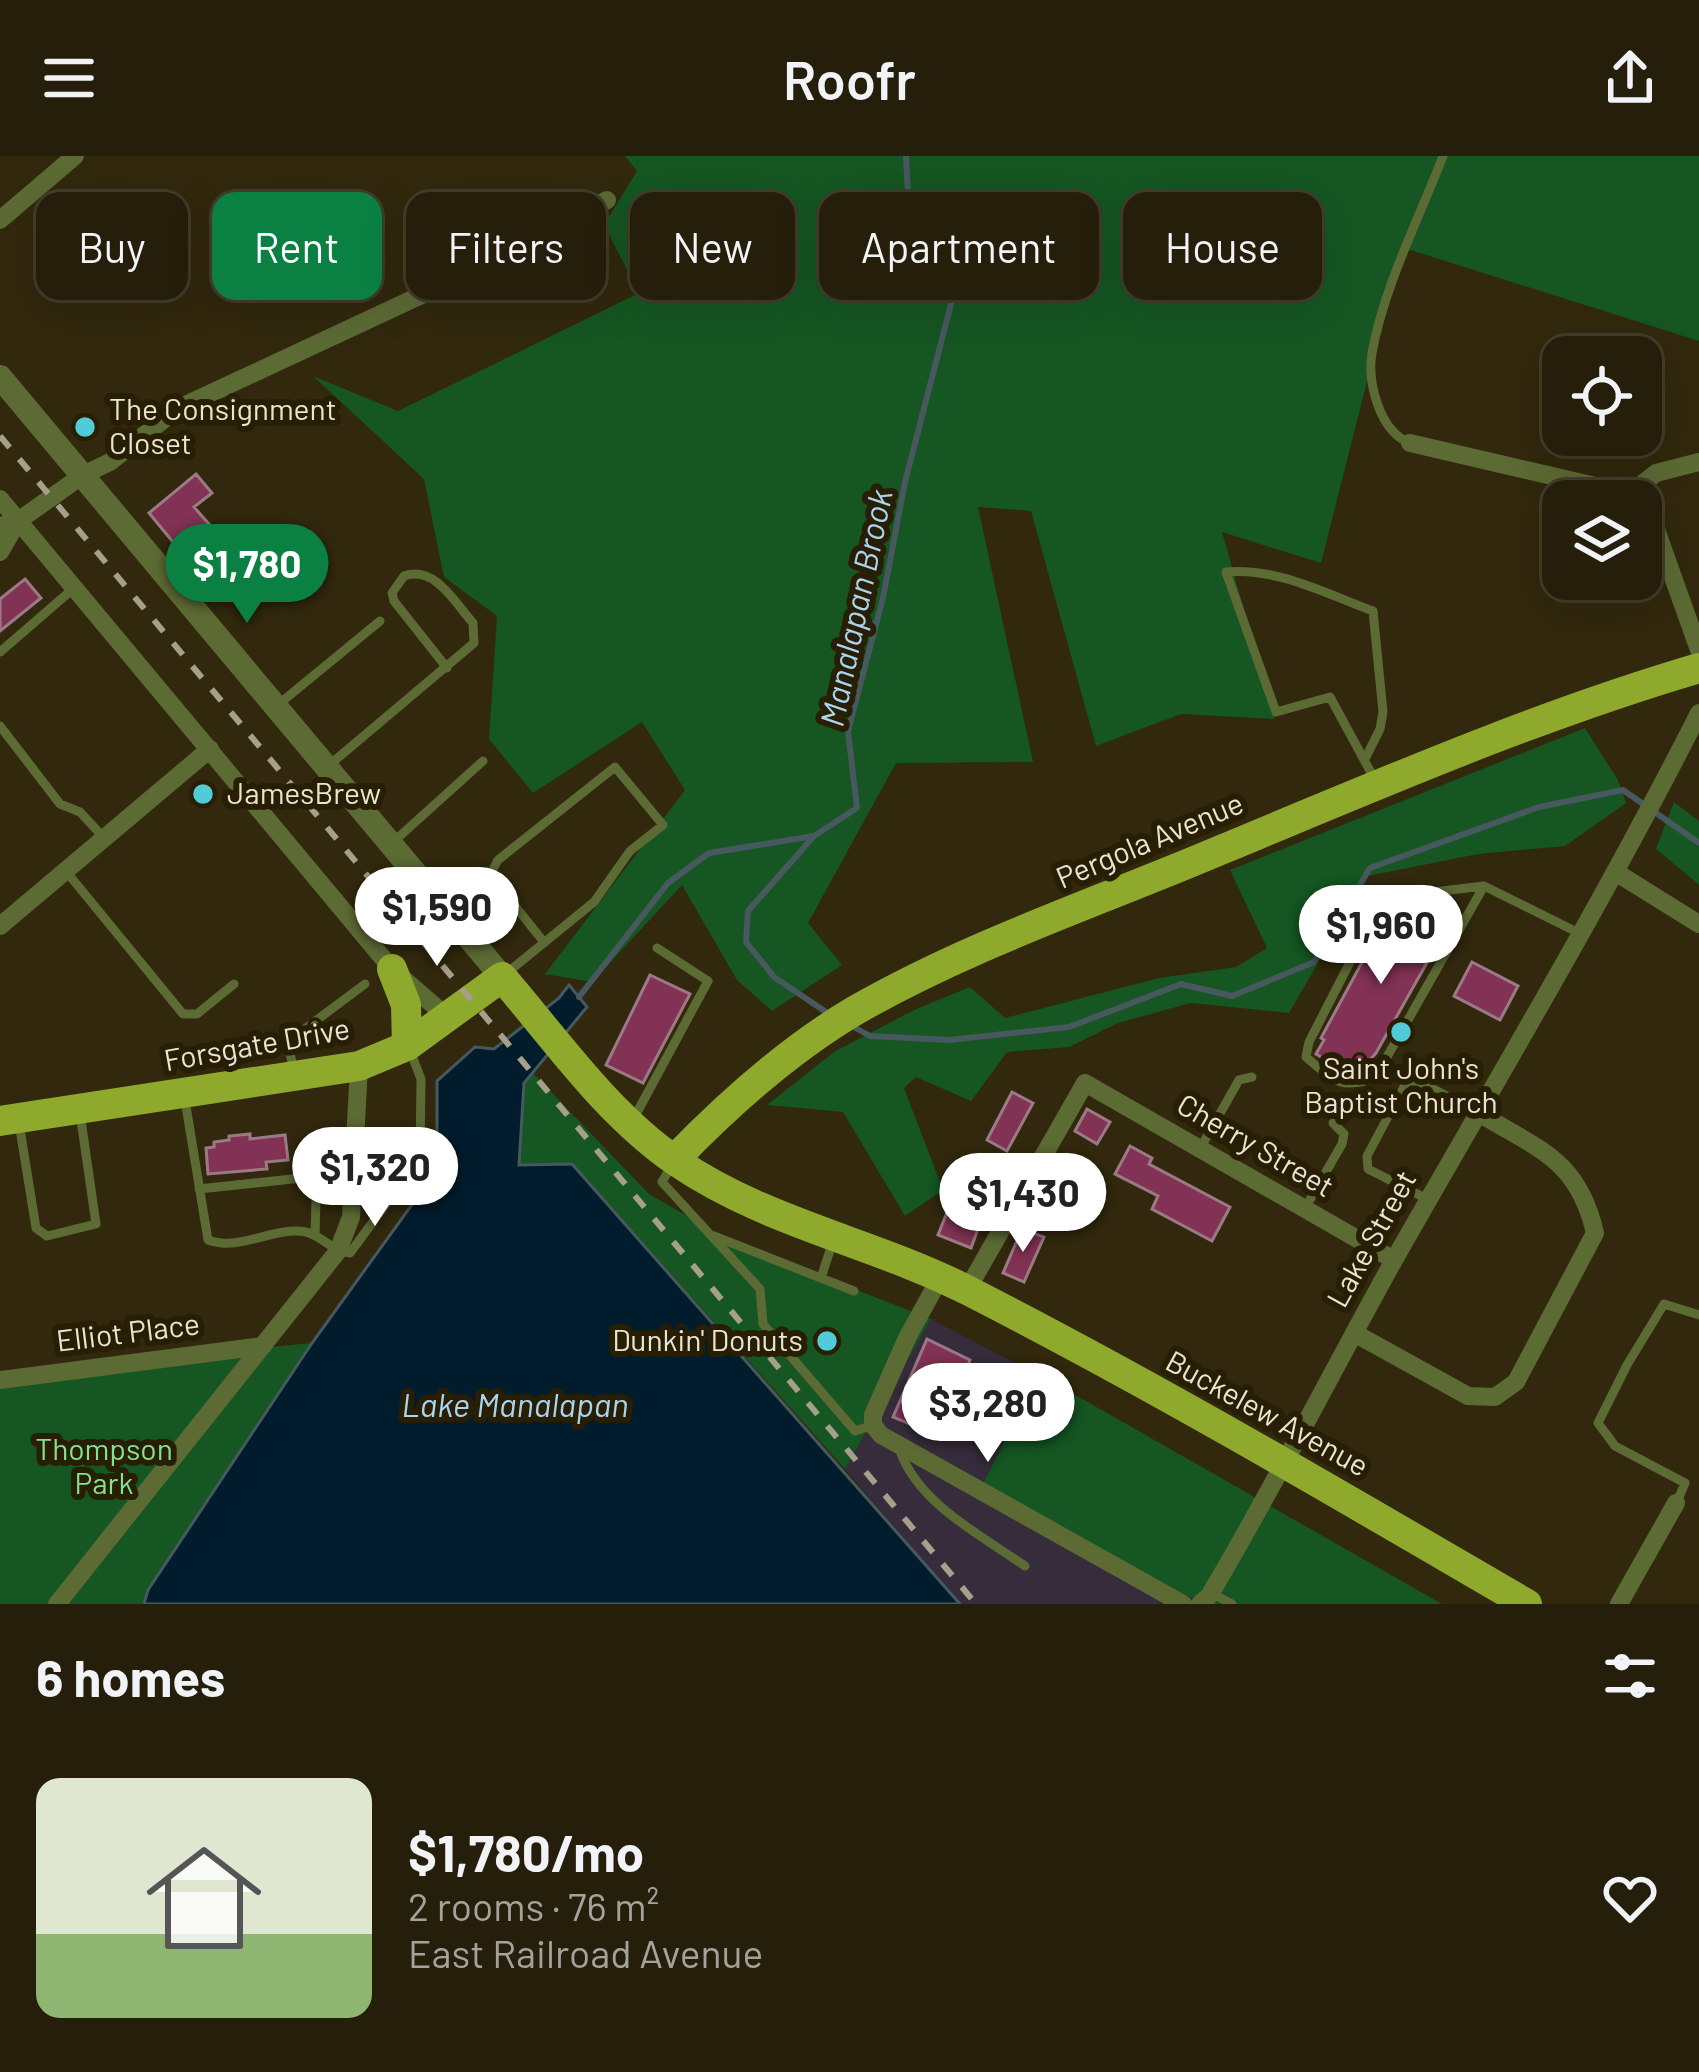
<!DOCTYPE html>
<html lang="en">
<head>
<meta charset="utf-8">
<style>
	body { margin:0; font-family:Barlow,sans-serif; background:#312b18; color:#f1f3f6; height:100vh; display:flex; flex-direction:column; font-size:45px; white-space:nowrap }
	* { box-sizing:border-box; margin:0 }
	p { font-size:39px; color:#a3a29c }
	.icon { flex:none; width:66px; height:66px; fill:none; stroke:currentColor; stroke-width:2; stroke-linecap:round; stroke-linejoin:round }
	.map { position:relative; height:1448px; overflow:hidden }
	.panel { display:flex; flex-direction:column; background:#251e0a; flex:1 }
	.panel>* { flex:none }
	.guide { position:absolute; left:36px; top:36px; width:1629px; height:108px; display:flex; gap:24px }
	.buttons { position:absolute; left:1542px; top:180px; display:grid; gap:24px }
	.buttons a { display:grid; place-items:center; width:120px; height:120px; border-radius:24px; background:#251e0a; box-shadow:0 12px 48px #0002,0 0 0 3px #423c2b; font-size:60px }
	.price { position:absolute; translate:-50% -102px; padding:0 27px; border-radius:42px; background:#fff; color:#222; font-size:39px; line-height:78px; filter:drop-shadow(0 3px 6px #0008) }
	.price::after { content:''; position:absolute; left:50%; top:72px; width:36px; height:27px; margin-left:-18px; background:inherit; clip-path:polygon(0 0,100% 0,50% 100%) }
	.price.active { background:#0b8043; color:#fff }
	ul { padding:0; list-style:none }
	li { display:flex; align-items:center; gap:36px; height:300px; padding:0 36px }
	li+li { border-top:3px solid #423c2b }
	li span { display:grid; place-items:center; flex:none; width:336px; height:240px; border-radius:24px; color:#555 }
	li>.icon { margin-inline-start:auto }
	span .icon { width:144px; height:144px; fill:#fffc; stroke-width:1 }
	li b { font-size:51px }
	h2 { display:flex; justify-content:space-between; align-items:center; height:144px; padding:0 36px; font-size:51px }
	.tag { padding:0 42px; border-radius:24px; background:#251e0a; box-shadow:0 12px 48px #0002,0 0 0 3px #423c2b; font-size:42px; line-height:108px }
	.tag.active { background:#0b8043; color:#fff }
	header { display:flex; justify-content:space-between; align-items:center; height:156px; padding:0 36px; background:#251e0a; font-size:54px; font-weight:600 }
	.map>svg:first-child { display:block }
</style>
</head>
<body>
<header><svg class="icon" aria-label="menu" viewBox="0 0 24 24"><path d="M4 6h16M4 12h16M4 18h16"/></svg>Roofr<svg class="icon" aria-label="share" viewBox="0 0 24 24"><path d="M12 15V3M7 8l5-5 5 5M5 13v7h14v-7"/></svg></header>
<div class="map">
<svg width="1699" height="1448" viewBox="0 0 1699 1448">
	<rect width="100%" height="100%" fill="#31280d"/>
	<path fill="#372c3b" d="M 931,1163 L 1038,1219 L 978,1336 L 1103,1405 L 1207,1448 L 960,1448 L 845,1313 Z"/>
	<path fill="#155622" d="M 625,0 L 1699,0 L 1699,185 L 1401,91 L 1321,407 L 1222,376 L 1275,563 L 1181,558 L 1096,590 L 1031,355 L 978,351 L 1033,606 L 896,607 L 808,767 L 842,809 L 772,855 L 737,824 L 682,729 L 592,826 L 545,818 L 685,634 L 642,566 L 533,637 L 489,583 L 497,460 L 444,421 L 424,323 L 313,220 L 398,255 L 639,137 L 604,69 L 637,15 Z
		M 1585,572 L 1618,624 L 1626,647 L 1565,690 L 1478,698 L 1368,720 L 1289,857 L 1191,847 L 1118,867 L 1069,891 L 1007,896 L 971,945 L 916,921 L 904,932 L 943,1034 L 905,1060 L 843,956 L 767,949 L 834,896 L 914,854 L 970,831 L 1005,862 L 1159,822 L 1236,811 L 1267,792 L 1230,714 Z
		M 1674,646 L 1699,665 L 1699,729 L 1656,693 Z
		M 533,917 L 649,1038 L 731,1085 L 931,1163 L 845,1313 L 573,1008 L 518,1010 L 524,927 Z
		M 312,1187 L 148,1434 L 144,1448 L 0,1448 L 0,1217 Z
		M 1038,1219 L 1086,1245 L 1442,1448 L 1207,1448 L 1103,1405 L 978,1337 Z"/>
	<path fill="#011c2c" stroke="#47585e" stroke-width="3" d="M 569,829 L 587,851 L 524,927 L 519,1009 L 572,1008 L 960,1448 L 144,1448 L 148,1434 L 312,1187 L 437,1014 L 437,925 L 475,891 L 494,893 L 559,842 Z"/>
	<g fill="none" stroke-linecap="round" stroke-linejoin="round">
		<path stroke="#47585e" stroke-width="6" d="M 814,680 L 748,755 L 746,786 L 774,821 L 829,858
			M 579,841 L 668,727 L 709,697 L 814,680 L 857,652 L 848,575 L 883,442 L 905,326 L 958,121 L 908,39 L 906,0
			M 852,870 L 870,880 L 949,884 L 1069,871 L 1181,828 L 1232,840 L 1314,806 L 1370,712 L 1539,651 L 1623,634 L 1699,687"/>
	</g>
	<path fill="#823254" stroke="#9b7a85" stroke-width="3" d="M 196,318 L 212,337 L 194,351 L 209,368 L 182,397 L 149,357 Z
		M 25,423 L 41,442 L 0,475 L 0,443 Z
		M 1419,747 L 1446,761 L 1435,780 L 1439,782 L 1437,789 L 1376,897 L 1358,917 L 1349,918 L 1316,898 L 1324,884 L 1321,882 L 1386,762 L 1392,755 L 1396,758 L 1401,749 Z
		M 1472,806 L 1518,830 L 1500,864 L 1454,840 Z
		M 650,819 L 690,838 L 643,927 L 606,909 Z
		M 1012,936 L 1033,947 L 1007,995 L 987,984 Z
		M 1087,953 L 1110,966 L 1097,988 L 1075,975 Z
		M 250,978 L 250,983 L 285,979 L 288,1004 L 266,1006 L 267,1013 L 208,1018 L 206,992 L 214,991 L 214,986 L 229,984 L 229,980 Z
		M 1130,990 L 1152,1002 L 1149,1008 L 1230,1051 L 1212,1085 L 1152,1053 L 1158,1040 L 1115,1018 Z
		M 1060,999 L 1080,1010 L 1069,1030 L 1050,1020 Z
		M 950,1049 L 982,1062 L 971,1092 L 938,1079 Z
		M 1022,1073 L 1044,1081 L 1024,1126 L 1003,1117 Z
		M 927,1183 L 970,1204 L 939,1280 L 893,1261 Z"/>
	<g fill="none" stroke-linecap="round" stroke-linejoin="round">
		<path stroke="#5c6a34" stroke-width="9" d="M 1410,287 C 1380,276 1367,227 1372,197 C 1384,130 1419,63 1443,0
			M 0,496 L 74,432
			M 279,548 L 380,465
			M 0,570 L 60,648 L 80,656 L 104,682
			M 1366,601 L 1380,573 L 1383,556 L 1373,455 C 1327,438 1276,411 1226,416 L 1276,556 L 1330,541 L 1375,624
			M 327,611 L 474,487 L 473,467 C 455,447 435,409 404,420 L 392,437 L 394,445 L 447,512
			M 391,688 L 483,605
			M 65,714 L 183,858 L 197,858 L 234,828
			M 490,719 L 498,704 L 615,611 L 663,669 L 630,695 L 594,746 L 508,816
			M 1484,730 L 1375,922 C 1339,934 1333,924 1306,901 L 1309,886 L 1383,742 L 1484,730 L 1583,779
			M 449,757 L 490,719 L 543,785
			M 294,916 L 290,897 L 294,881 L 365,828
			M 185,944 L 208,1084 C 240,1096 274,1070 306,1076 C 323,1080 332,1096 350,1097 L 420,1002 L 421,923 L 411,897
			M 634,962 L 708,825 L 657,792
			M 19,967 L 36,1072 L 47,1080 L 96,1068 L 80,957
			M 1201,991 L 1239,924 L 1252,921
			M 672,1009 L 662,1026 L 760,1133 L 763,1168 L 855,1275 L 873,1269
			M 199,1033 L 311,1021 L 316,1042 L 315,1080
			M 1429,1044 L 1368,1013 L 1367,1000 L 1407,925 L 1418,925 L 1479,957
			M 1304,1054 L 1342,988 L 1344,978 L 1333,967
			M 714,1080 L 854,1135
			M 821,1122 L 833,1085
			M 900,1295 C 919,1348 981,1379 1025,1410
			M 1677,1346 L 1685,1327 L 1615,1290 L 1598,1267 L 1627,1209 L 1664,1148 L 1699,1159
			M 1211,1437 L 1232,1448"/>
		<path stroke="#5c6a34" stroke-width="18" d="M 0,64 L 75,0
			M 1410,287 L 1630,338 L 1656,317 L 1699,306
			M 0,343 L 392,813 L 446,860
			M 1641,351 L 1653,365 L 1699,494
			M 0,370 L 18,365 L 83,319 L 110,306 L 177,253 L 475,114 L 607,44
			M 0,396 L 18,365
			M 1617,717 L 1699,768
			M 0,770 L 210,593
			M 940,1122 L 907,1182 L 873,1259 L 873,1269 L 881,1279 L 1183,1448
			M 967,1134 L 1085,927 L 1394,1104
			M 1354,1177 L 1468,1240 L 1495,1241 L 1516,1226 L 1595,1077 C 1578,1003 1539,994 1479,957
			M 0,1224 L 263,1190
			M 57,1448 L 338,1095 L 351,1061 L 359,910
			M 1200,1448 L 1209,1440 C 1276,1328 1334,1211 1398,1097 C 1500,918 1606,741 1699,557
			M 1619,1448 L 1676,1347"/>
		<path stroke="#5c6a34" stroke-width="24" d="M 0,221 L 502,821"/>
		<path stroke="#8ea92b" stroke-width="30" d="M 392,813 L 406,849 L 407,890
			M 0,965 L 359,910 L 407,890 L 502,821 C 557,885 607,958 677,1006 C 766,1067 875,1087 969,1135 C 1159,1232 1343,1341 1527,1448
			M 674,1004 C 729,947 788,894 856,854 C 971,788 1101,745 1223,693 C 1380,628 1536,560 1699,512"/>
		<path stroke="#a69f8a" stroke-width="6" stroke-dasharray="15 15" stroke-linecap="butt" d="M 0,280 L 976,1448"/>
	</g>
	<g fill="#52cbd9" stroke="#271e04" stroke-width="4.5">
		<circle cx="85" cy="271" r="12"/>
		<circle cx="203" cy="638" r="12"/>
		<circle cx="1401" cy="876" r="12"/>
		<circle cx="827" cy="1185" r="12"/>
	</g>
	<g text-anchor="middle" stroke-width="12" stroke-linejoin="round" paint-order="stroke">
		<g font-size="30" fill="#eae4d4" stroke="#271e04" text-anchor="start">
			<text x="109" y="264">The Consignment<tspan x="109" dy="34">Closet</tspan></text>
			<text x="227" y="648">JamesBrew</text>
			<text x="1401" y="923" text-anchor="middle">Saint John's<tspan x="1401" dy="34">Baptist Church</tspan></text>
			<text x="803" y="1195" text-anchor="end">Dunkin' Donuts</text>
		</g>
		<g font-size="30" fill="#eae4d4" stroke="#271e04">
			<text transform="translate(1150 685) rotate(-23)" y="10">Pergola Avenue</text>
			<text transform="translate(257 889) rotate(-10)" y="10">Forsgate Drive</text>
			<text transform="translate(1255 990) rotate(30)" y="10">Cherry Street</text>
			<text transform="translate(1372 1083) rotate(-61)" y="10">Lake Street</text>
			<text transform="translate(128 1177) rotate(-7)" y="10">Elliot Place</text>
			<text transform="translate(1267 1258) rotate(29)" y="10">Buckelew Avenue</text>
		</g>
		<g font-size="30" fill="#84e28f" stroke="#271e04">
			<text x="104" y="1304">Thompson<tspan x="104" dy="34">Park</tspan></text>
		</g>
		<g font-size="33" font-style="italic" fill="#abd4f0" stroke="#271e04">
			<text transform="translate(856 452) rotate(-78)" y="12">Manalapan Brook</text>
			<text x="515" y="1261">Lake Manalapan</text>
		</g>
	</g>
</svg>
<div class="buttons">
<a><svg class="icon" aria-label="locate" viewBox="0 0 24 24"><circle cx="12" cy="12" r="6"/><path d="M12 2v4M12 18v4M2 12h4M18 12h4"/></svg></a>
<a><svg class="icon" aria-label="layers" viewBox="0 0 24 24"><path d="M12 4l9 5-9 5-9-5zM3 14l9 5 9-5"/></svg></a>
</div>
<b class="price active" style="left:247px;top:470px">$1,780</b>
<b class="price" style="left:437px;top:813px">$1,590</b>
<b class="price" style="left:1381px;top:831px">$1,960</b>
<b class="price" style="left:375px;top:1073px">$1,320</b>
<b class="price" style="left:1023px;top:1099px">$1,430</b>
<b class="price" style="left:988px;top:1309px">$3,280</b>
<div class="guide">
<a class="tag">Buy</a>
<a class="tag active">Rent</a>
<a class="tag">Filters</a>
<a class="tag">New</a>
<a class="tag">Apartment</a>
<a class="tag">House</a>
</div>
</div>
<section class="panel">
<h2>6 homes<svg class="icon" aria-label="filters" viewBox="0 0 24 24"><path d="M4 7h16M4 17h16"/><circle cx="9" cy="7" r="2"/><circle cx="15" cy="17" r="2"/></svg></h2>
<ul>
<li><span style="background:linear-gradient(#dfe7d0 65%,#8fb573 0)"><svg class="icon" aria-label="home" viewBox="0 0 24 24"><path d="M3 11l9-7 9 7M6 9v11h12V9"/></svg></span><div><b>$1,780/mo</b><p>2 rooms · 76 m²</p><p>East Railroad Avenue</p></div><svg class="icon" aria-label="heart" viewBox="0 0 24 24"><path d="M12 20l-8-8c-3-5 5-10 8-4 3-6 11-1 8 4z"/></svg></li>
</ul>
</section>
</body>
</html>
